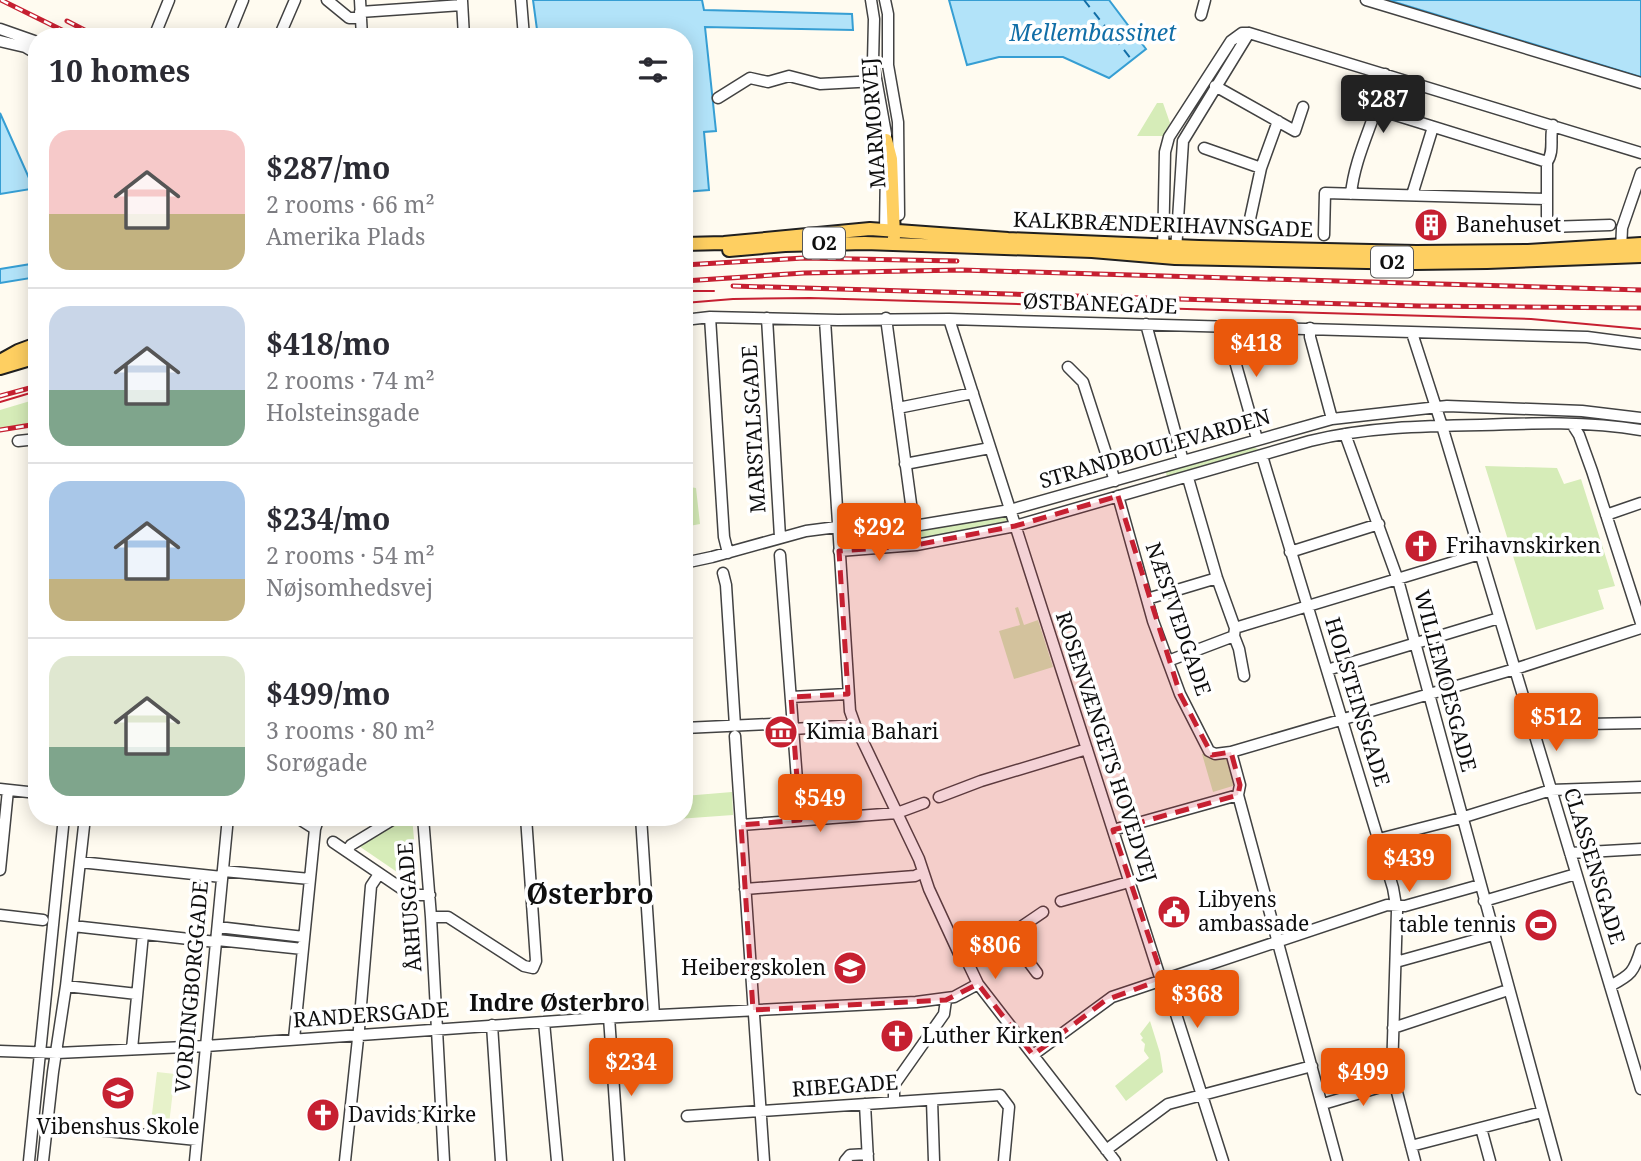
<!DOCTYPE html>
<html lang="en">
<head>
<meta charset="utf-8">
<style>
	body { margin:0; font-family:"Noto Serif",serif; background:#f2f2f3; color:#2b2b33; height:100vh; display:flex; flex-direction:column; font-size:26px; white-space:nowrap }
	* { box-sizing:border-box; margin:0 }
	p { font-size:23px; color:#7c7c81 }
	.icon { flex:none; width:38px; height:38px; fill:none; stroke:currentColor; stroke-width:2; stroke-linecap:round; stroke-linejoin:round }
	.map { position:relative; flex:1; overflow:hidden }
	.drawer { position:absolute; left:28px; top:28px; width:665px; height:798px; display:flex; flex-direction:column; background:#fff; border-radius:28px; box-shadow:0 4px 18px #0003 }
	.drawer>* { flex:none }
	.price { position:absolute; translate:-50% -60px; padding:0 16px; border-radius:7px; background:#ea580c; color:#fff; font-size:23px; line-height:46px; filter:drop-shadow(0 2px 4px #0008) }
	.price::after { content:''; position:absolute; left:50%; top:42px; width:21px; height:16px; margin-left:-10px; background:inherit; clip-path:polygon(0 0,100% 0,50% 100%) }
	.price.selected { background:#222; color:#fff }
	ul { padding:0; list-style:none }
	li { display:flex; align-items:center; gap:21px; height:175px; padding:0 21px }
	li+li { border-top:2px solid #e1e1e2 }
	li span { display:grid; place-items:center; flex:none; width:196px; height:140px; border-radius:21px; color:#555 }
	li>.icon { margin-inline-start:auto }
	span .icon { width:84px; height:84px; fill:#fffc; stroke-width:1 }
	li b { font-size:30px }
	h2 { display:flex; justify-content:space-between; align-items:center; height:84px; padding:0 21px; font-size:30px }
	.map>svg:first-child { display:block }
</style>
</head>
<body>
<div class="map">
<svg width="1641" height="1161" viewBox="0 0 1641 1161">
	<rect width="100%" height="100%" fill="#fffbf0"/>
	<path fill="#d6ecb8" d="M 1157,103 L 1163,103 L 1170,123 L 1163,136 L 1137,136 Z
		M 37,399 L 37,422 L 0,429 L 0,410 Z
		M 1249,445 L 1260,450 L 1260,454 L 1168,480 L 1165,469 Z
		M 1485,466 L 1557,468 L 1564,484 L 1581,479 L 1615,586 L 1598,590 L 1604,609 L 1536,630 Z
		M 684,486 L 696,488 L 700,524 L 684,527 Z
		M 1007,514 L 1008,525 L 907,541 L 854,543 L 853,535 L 884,534 Z
		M 1018,607 L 1024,625 L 1038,620 L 1053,667 L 1014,679 L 999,631 L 1020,625 L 1015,608 Z
		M 1205,753 L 1228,754 L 1236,785 L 1213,792 L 1202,754 Z
		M 732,792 L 733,815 L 650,821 L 650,817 L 684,817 L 684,796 Z
		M 402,817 L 412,817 L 418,883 L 416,885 L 356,844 Z
		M 1150,1021 L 1160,1053 L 1163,1072 L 1126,1101 L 1115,1086 L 1149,1058 L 1144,1051 L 1145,1044 L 1141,1040 L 1143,1038 L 1140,1034 Z"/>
	<path fill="#e7f2ca" d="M 157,1072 L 175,1074 L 169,1124 L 151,1122 Z"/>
	<path fill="#b2e3f9" stroke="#369ed3" stroke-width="2" d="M 533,0 L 702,0 L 704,10 L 852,14 L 853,30 L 705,27 L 716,131 L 704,132 L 709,190 L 684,192 L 684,37 L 538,37 Z
		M 949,0 L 1109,0 L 1146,49 L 1109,78 L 1063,57 L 999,57 L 967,65 Z
		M 1388,0 L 1641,0 L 1641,77 Z
		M 0,113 L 29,178 L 37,179 L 37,188 L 0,194 Z
		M 37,263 L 37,277 L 0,283 L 0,269 Z"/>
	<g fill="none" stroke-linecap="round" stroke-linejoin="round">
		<path stroke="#116ea7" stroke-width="2" stroke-dasharray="9 7" stroke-linecap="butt" d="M 1084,0 L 1132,60"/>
		<defs>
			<path id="minor" d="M 327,0 L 349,18 L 361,18
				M 360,0 L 362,37
				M 521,0 L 524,37
				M 871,0 L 874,19 L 873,62 L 886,134 L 886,145
				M 885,0 L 888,14 L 888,65 L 898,122 L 899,215
				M 1366,0 L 1641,83
				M 462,1 L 464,37
				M 360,12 L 462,5
				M 1201,15 L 1205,0
				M 0,29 L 37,42
				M 154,37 L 169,0
				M 228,37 L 243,0
				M 279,37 L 295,0
				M 0,41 L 25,47 L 37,54
				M 1215,86 L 1295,131 L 1303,107
				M 718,98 L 750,78 L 768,82 L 789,76 L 820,84 L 876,81
				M 1376,109 L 1547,162
				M 1553,125 C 1549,137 1555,151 1547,162 L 1547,227 L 1610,225
				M 1204,148 L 1261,168
				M 1351,194 C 1355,152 1379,115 1385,74
				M 1412,195 L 1433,127
				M 1248,228 L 1261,168 L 1278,121
				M 885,230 L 886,167
				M 1324,235 L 1325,193 L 1547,199
				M 1621,250 L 1622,228 L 1641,173
				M 1176,251 L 1183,141 L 1249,33
				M 1163,252 L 1165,152 L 1169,137 L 1231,41 L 1242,33 L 1249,33 L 1641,153
				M 710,317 L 724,537 L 728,553
				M 767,318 L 780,537
				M 886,318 L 914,526
				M 949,319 L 1159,974 L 1167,986 L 1223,1161
				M 684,320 L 710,317 L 838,320 L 949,319 L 1587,337 L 1641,344
				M 825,320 L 850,711 L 855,725 L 919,859 L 929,889 L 960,956 L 968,963 L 978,984 L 1115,1161
				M 1146,324 L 1183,461
				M 1225,326 L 1257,439
				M 1310,328 L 1310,337 L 1332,419
				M 1412,333 L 1442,426 L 1641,1089
				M 1068,367 L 1083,382 L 1115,481
				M 898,408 L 973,393
				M 1572,424 L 1579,435 L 1592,471 L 1641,623
				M 1345,434 L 1398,580 L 1556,1161
				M 18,441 L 37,439
				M 1262,456 L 1393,888 L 1397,911 L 1392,1073 L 1415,1161
				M 905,464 L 990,448
				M 1188,478 L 1217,578 L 1235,628
				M 1118,496 L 1153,621 L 1180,694 L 1209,751 L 1215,754 L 1231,752 L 1515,669 L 1641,628
				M 1606,515 L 1641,503
				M 839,551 L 916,545 L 1015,526 L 1310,441 C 1366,427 1423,426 1481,425 C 1534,423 1588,421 1641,430
				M 1290,552 L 1379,524
				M 780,555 L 800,820
				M 684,563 L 712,557 L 806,531 L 837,527 L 883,529 L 914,526 L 1010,510 L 1332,419 L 1447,406 L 1582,411 L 1641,418
				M 723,573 L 726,585 L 735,726
				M 1147,599 L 1217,578
				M 1234,636 L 1239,649 L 1244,676
				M 1168,661 L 1234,636 L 1235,628 L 1480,554
				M 1327,670 L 1499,618
				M 791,697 L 848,694
				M 1532,725 L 1641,723
				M 684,728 L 792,723
				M 793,729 L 855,725
				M 735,736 L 764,1161
				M 1231,752 L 1240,785 L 1238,795
				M 0,789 L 37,793
				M 939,797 L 981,781 L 1087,749
				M 296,817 L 315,829
				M 423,817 L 431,917 L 444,1161
				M 641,817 L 654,1015
				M 741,825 L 897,813 L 924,803
				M 1113,830 L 1238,795 L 1337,1161
				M 1379,839 L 1461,818 L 1551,790 L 1641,787
				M 333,842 L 411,895 L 430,895
				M 347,851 L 351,845 L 397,817
				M 1570,853 L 1641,849
				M 80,862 L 222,877
				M 0,870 L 8,790
				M 223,871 L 310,879
				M 745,889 L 915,876 L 923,872
				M 1061,901 L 1129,882
				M 1484,901 L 1576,874
				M 0,915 L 43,920
				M 431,917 L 448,917 L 524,966 L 533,968 L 536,961 L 526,817
				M 73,926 L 216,942
				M 218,927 L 304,937
				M 1008,934 L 1037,973
				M 217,940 L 303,949
				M 1396,962 L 1493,935
				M 968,963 L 1043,912
				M 66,986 L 137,994
				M 1610,986 C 1631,975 1634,972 1641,949
				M 609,1017 L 619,1161
				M 544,1022 L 557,1161
				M 492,1025 L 501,1161
				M 1393,1028 L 1508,990
				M 294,1039 L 315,829 L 319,817
				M 132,1049 L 143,934
				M 0,1051 L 57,1053 L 206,1046 L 600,1018 L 916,1002 L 954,997 L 978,984
				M 1033,1055 L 1112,997 L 1387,905 L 1405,906 L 1480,885
				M 932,1100 L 934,1161
				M 894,1102 L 894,1085 L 944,1014 L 946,1000
				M 865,1104 L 868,1161
				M 1323,1104 L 1394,1083
				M 371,1114 L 402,1118 L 442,1115
				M 687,1116 L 1000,1095 L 1009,1107 L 1004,1161
				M 47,1125 L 197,1140
				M 1481,1128 L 1490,1161
				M 1411,1146 L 1542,1112
				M 1106,1150 L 1168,1104 L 1312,1066
				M 29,1161 L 64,817
				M 43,1161 L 53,1072 L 66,986 L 85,817
				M 195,1161 L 228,817
				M 345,1161 L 359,1029 L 371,886 L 379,874
				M 845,1161 L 850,1155 L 868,1154"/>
			<path id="major" d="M 886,140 L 891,159 L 894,237
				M 684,244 L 724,243 L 870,229 L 1008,239 L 1199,247 L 1416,252 L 1528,251 L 1641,244
				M 729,250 L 785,245 L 865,243 L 1092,251 L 1175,258 L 1415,263 L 1487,262 L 1641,256
				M 0,361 L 18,351 L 37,344
				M 0,368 L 37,357"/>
		</defs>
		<use href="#minor" stroke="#424242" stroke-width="13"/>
		<use href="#major" stroke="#202020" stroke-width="16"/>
		<use href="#minor" stroke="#fff" stroke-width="10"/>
		<use href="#major" stroke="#fecf61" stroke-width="12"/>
		<path stroke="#c62031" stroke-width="2" d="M 684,291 L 714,291
			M 684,303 L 733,299 L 810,298 L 1531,319 L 1641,329
			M 0,402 L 37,391"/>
		<defs>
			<path id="rail" d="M 1,0 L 76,37
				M 67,21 L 98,37
				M 684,265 L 804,258 L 957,261
				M 684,281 L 804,273 L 961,270 L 1641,290
				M 733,286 L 1419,306 L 1641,308
				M 0,396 L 37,386
				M 0,430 L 37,424"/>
		</defs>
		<use href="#rail" stroke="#c62031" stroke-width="5"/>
		<use href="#rail" stroke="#fff" stroke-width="2.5" stroke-dasharray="8" stroke-linecap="butt"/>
	</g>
	<path fill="#c62031" fill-opacity="0.2" stroke="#c62031" stroke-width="5" stroke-dasharray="14 9" stroke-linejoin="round" d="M 1118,496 L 1180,694 L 1212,755 L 1231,752 L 1240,785 L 1238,795 L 1113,830 L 1163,979 L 1106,1000 L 1033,1055 L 978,984 L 946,1000 L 753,1010 L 741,825 L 800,820 L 791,697 L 848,694 L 839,551 L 916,545 L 1015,526 Z"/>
	<defs>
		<symbol id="building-disc" viewBox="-11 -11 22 22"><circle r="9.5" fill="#c62031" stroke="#fff"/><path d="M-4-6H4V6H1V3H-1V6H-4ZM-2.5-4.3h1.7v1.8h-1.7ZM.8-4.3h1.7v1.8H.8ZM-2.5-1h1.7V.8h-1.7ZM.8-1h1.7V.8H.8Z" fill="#fff"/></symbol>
		<symbol id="church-disc" viewBox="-11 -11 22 22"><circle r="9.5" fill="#c62031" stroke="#fff"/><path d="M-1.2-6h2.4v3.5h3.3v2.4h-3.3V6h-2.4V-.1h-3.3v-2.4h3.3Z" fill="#fff"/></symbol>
		<symbol id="museum-disc" viewBox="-11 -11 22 22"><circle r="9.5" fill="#c62031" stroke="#fff"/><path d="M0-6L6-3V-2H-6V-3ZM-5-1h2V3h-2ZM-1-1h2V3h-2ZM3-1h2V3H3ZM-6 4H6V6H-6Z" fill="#fff"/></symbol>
		<symbol id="civic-disc" viewBox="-11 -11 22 22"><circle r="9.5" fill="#c62031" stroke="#fff"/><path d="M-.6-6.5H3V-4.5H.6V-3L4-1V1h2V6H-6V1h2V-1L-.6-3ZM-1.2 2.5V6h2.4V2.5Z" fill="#fff"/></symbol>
		<symbol id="stadium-disc" viewBox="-11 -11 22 22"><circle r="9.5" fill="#c62031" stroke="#fff"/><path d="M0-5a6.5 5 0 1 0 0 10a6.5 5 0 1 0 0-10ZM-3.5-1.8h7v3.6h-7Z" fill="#fff"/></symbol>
		<symbol id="school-disc" viewBox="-11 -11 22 22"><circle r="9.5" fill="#c62031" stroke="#fff"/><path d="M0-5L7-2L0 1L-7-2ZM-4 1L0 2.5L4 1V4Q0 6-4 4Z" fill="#fff"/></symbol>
	</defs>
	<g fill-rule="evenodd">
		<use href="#building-disc" x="1412" y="206" width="38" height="38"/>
		<use href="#church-disc" x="1402" y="527" width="38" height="38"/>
		<use href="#museum-disc" x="762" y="713" width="38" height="38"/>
		<use href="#civic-disc" x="1155" y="893" width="38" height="38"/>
		<use href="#stadium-disc" x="1522" y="906" width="38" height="38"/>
		<use href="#school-disc" x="831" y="949" width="38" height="38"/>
		<use href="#church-disc" x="878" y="1017" width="38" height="38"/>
		<use href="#school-disc" x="99" y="1074" width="38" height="38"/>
		<use href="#church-disc" x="304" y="1096" width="38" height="38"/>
	</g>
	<g text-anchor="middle" stroke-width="7" stroke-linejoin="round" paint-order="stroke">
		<g fill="#fff" stroke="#575757" stroke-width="2">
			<rect x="803" y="227.5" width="42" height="31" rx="5"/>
			<rect x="1371" y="246.5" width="42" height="31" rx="5"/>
		</g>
		<g font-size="19" font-weight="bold" fill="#0f0f0f">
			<text x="824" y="250">O2</text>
			<text x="1392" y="269">O2</text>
		</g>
		<g font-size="21" fill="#0f0f0f" stroke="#fff">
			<text transform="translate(874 123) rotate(-94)" y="7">MARMORVEJ</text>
			<text transform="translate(1163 225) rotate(2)" y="7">KALKBRÆNDERIHAVNSGADE</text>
			<text transform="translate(1100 304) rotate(2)" y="7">ØSTBANEGADE</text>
			<text transform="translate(754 429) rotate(-93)" y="7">MARSTALSGADE</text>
			<text transform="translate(1155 449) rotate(-16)" y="7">STRANDBOULEVARDEN</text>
			<text transform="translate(1178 619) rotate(71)" y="7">NÆSTVEDGADE</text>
			<text transform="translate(1445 681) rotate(75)" y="7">WILLEMOESGADE</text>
			<text transform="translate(1357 702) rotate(73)" y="7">HOLSTEINSGADE</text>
			<text transform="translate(1106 747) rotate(72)" y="7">ROSENVÆNGETS HOVEDVEJ</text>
			<text transform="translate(1594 866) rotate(73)" y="7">CLASSENSGADE</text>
			<text transform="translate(410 907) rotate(-94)" y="7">ÅRHUSGADE</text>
			<text transform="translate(192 987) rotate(-85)" y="7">VORDINGBORGGADE</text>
			<text transform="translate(371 1015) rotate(-4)" y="7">RANDERSGADE</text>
			<text transform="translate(845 1086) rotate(-4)" y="7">RIBEGADE</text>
		</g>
		<g font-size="21" fill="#0f0f0f" stroke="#fff" text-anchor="start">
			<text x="1456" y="232">Banehuset</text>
			<text x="1446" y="553">Frihavnskirken</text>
			<text x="806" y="739">Kimia Bahari</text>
			<text x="1198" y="907">Libyens<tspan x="1198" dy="24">ambassade</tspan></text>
			<text x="1516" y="932" text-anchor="end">table tennis</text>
			<text x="826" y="975" text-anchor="end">Heibergskolen</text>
			<text x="922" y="1043">Luther Kirken</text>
			<text x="348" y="1122">Davids Kirke</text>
			<text x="118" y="1134" text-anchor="middle">Vibenshus Skole</text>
		</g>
		<g font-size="23" font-style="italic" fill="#116ea7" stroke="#fff">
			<text x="1093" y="41">Mellembassinet</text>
		</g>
		<g font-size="23" font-weight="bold" fill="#0f0f0f" stroke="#fff">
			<text x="557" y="1011">Indre Østerbro</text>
		</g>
		<g font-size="28" font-weight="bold" fill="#0f0f0f" stroke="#fff">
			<text x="590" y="904">Østerbro</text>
		</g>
	</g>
</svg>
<b class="price selected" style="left:1383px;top:135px">$287</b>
<b class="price" style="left:1256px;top:379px">$418</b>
<b class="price" style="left:879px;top:563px">$292</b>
<b class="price" style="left:1556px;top:753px">$512</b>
<b class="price" style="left:820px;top:834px">$549</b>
<b class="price" style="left:1409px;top:894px">$439</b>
<b class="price" style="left:995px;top:981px">$806</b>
<b class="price" style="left:1197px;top:1030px">$368</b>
<b class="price" style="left:631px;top:1098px">$234</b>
<b class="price" style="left:1363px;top:1108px">$499</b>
<section class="drawer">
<h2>10 homes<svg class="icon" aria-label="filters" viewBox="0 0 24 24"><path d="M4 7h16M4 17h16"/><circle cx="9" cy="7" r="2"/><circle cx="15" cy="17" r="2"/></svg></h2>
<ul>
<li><span style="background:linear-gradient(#f6c9c9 60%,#c2b280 0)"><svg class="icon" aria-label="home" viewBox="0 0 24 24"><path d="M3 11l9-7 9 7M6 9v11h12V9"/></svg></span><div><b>$287/mo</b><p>2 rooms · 66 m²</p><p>Amerika Plads</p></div></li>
<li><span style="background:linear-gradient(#c9d6e8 60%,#7fa58c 0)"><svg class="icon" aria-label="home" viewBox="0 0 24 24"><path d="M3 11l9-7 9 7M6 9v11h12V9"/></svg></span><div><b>$418/mo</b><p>2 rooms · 74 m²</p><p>Holsteinsgade</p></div></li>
<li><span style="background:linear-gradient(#a9c7e8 70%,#c2b280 0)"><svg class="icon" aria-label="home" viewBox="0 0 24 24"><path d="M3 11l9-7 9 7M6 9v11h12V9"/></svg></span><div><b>$234/mo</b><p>2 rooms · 54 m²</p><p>Nøjsomhedsvej</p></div></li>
<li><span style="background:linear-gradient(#dfe7d0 65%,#7fa58c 0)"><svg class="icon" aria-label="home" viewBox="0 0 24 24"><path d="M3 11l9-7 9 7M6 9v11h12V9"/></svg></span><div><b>$499/mo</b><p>3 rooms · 80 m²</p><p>Sorøgade</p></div></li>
</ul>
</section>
</div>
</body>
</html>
